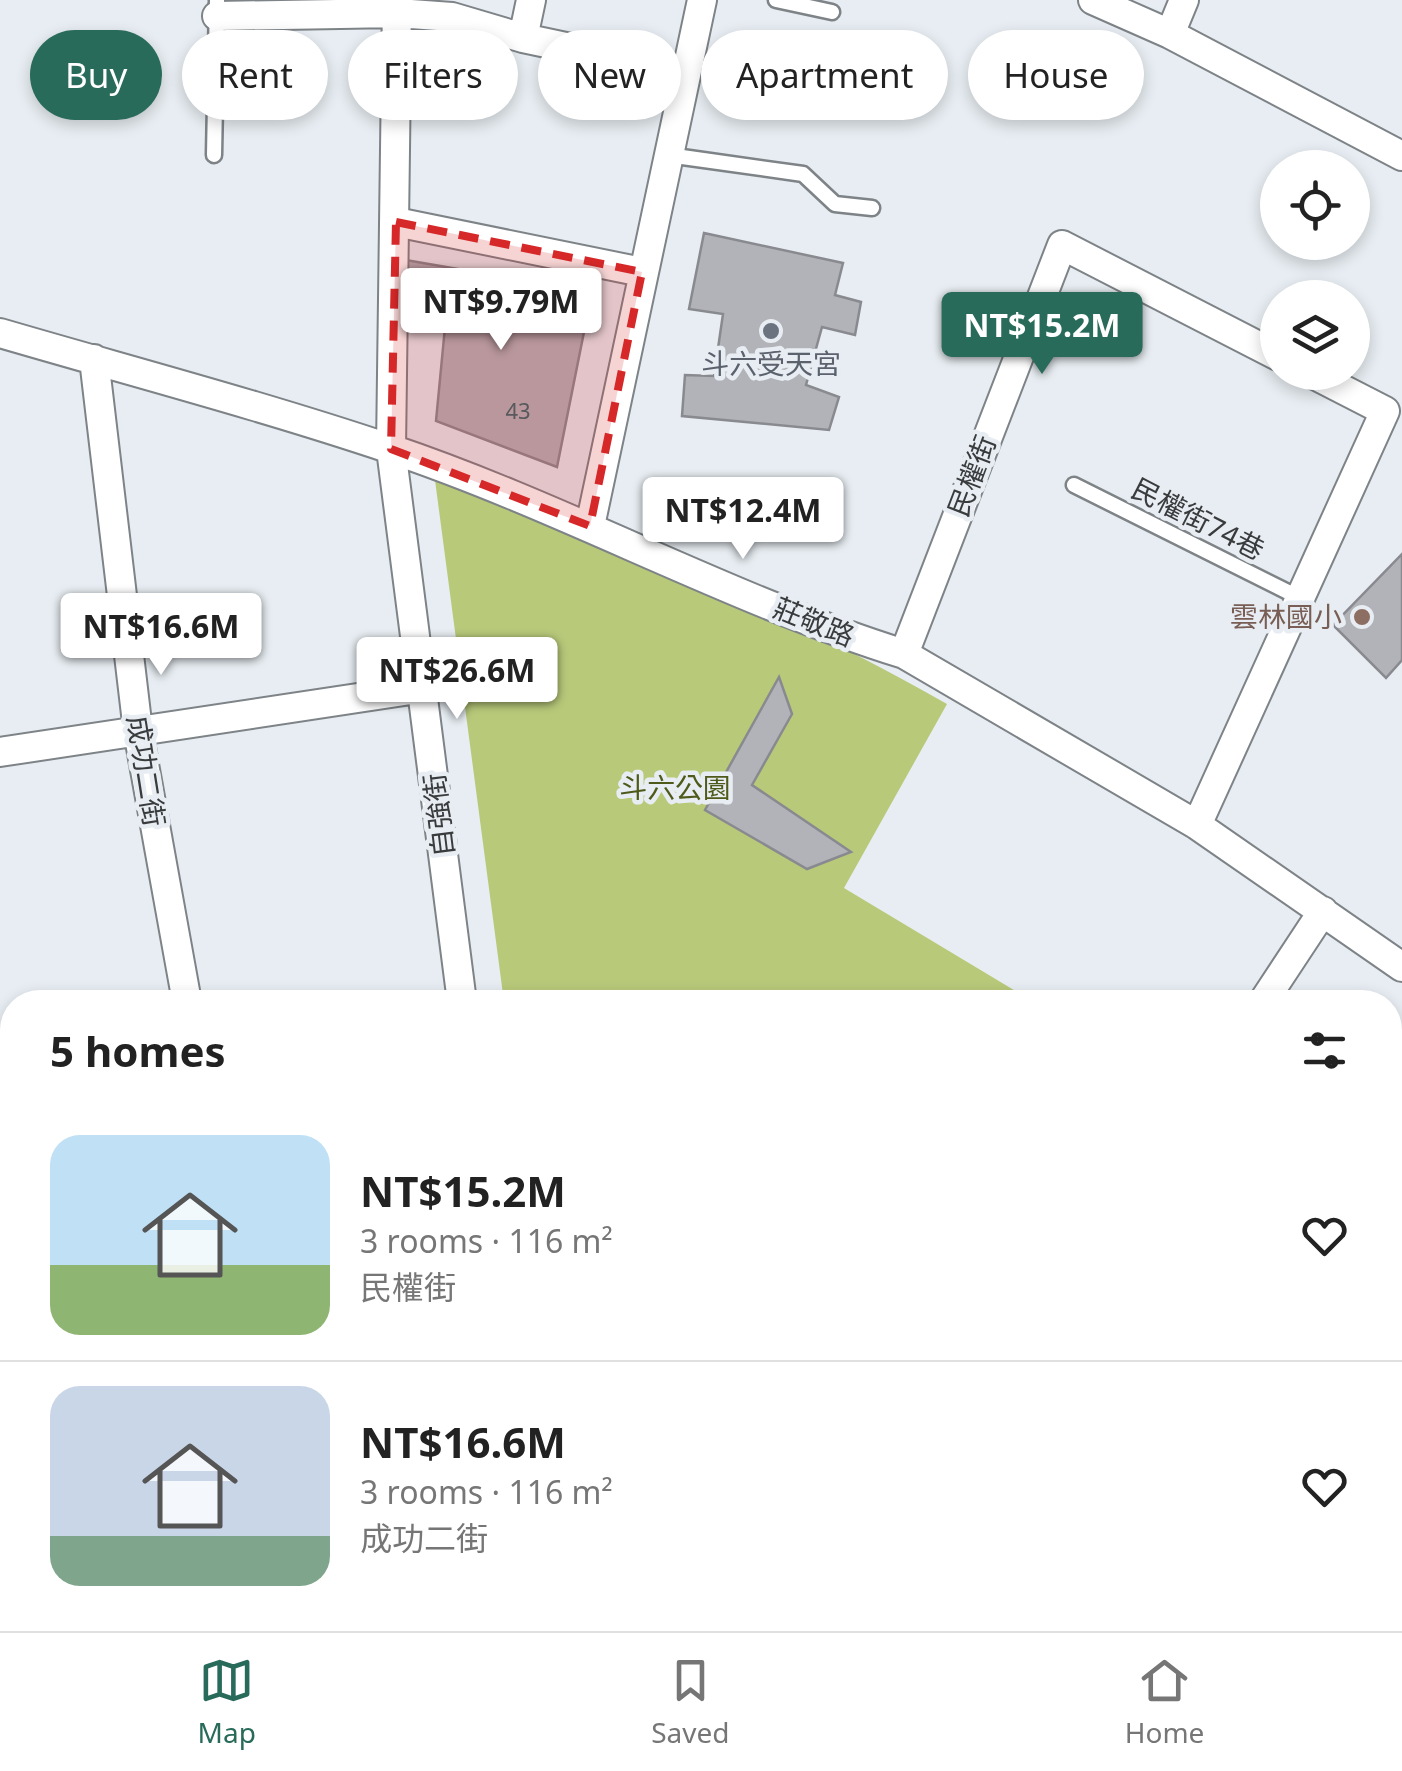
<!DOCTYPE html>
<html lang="en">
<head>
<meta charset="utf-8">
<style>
	body { margin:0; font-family:"Noto Sans","Noto Sans TC",sans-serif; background:#f2f2f2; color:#222; height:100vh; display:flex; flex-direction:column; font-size:38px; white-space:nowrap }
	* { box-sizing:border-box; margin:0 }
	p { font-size:32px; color:#767676 }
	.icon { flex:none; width:55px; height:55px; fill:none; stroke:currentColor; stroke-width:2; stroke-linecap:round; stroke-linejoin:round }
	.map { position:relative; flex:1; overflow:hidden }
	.panel { position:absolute; left:0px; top:990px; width:1402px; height:642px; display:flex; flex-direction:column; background:#fff; border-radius:40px 40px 0 0; box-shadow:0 5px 15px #0003 }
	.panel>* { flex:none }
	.guide { position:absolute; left:30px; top:30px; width:1342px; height:90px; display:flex; gap:20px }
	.fabs { position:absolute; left:1260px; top:150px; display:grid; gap:20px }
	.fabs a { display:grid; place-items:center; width:110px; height:110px; border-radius:50%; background:#fff; box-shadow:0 5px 15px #0003; font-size:50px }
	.price { position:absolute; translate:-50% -85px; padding:0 22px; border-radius:10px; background:#fff; color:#222; font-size:32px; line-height:65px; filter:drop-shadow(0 2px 5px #0008) }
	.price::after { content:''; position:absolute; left:50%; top:60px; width:30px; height:22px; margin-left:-15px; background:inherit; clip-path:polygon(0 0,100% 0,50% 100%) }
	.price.selected { background:#296b5a; color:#fff }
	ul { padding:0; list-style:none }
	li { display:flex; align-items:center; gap:30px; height:250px; padding:0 50px }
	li+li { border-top:2px solid #e0e0e0 }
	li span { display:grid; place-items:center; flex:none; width:280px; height:200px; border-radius:30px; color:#555 }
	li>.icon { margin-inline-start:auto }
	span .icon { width:120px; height:120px; fill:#fffc; stroke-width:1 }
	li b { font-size:42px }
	h2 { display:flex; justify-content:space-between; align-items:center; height:120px; padding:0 50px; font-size:42px }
	.chip { padding:0 35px; border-radius:45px; background:#fff; box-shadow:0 5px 15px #0003; font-size:35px; line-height:90px }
	.chip.selected { background:#296b5a; color:#fff }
	.menu { display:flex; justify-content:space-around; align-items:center; height:140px; border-top:2px solid #e0e0e0; background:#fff; font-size:28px; color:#767676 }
	.menu a { display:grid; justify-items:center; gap:5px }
	.menu .selected { color:#296b5a }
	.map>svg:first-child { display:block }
</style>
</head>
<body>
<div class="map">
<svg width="1402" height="1631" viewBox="0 0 1402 1631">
	<rect width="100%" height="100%" fill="#e7edf2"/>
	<path fill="#b8c97a" d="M 433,465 C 606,540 783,610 947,704 L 844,888 L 1034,1002 L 504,1002 Z"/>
	<path fill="#b2b3b9" stroke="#898a90" stroke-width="2.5" d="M 704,233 L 843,263 L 835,295 L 861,302 L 855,335 L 822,327 L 806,385 L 839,397 L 829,430 L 682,416 L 685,375 L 714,376 L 723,314 L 689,309 Z
		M 400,259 L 592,292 L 557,467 L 436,421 L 445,327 L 400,325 Z
		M 1402,554 L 1402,660 L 1386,678 L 1333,625 Z
		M 779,677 L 792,714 L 752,785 L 851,852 L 807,869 L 705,810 Z"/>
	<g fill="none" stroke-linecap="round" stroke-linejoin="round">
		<defs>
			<path id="service" d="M 776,0 L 832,12
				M 214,155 L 217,0
				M 668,155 L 803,174 L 835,204 L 872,208
				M 1074,485 L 1300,598
				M 1390,1422 L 1391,1423
				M 1185,1620 L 1203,1631
				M 357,1631 L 417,1620
				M 1059,1631 L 1066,1620"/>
			<path id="minor" d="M 397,0 L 391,449 L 462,1002
				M 1093,0 L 1170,34 L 1402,156
				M 217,16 L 397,13 L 452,17 L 523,38 L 684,72
				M 1170,34 L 1184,0
				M 523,38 L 531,0
				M 396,222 L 642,272
				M 0,333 C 130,371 263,406 391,449 C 566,508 728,599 904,654 L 1197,825 L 1402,967
				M 94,359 L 138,731 L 187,1002
				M 590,526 L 702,0
				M 904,654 L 1062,245 L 1278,356
				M 0,752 L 424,688
				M 1197,825 L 1385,411 L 1309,372
				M 1263,1002 L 1323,911
				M 0,1304 L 12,1302
				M 278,1620 L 279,1631
				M 541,1620 L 542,1631
				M 832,1620 L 857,1631
				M 1389,1631 L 1402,1618"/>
		</defs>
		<use href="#service" stroke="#7d8387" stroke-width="19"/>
		<use href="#minor" stroke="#7d8387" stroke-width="32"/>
		<use href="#service" stroke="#fff" stroke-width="14"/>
		<use href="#minor" stroke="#fff" stroke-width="28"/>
	</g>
	<path fill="#d62828" fill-opacity="0.2" stroke="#d62828" stroke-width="8" stroke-dasharray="20 12" stroke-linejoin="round" d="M 396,222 L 642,272 L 590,526 L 391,449 Z"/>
	<circle fill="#6b7280" stroke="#e7edf2" stroke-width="4" cx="771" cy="331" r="10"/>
	<circle fill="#8d6e63" stroke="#e7edf2" stroke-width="4" cx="1362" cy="617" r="10"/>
	<g text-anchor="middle" stroke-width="9" stroke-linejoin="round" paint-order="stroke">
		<g font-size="22" fill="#57595c">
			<text x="518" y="419">43</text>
		</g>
		<g font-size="28" fill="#5b616d" stroke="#e7edf2">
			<text x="771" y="374">斗六受天宮</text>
		</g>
		<g font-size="28" fill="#393b3d" stroke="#e7edf2">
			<text transform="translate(972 476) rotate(-69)" y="10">民權街</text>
			<text transform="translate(1198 519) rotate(27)" y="10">民權街74巷</text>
			<text transform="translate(814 622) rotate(22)" y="10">莊敬路</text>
			<text transform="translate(146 771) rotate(81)" y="10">成功二街</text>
			<text transform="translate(439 815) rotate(-97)" y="10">自強街</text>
		</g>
		<g font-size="28" fill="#785e54" stroke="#e7edf2" text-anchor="end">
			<text x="1342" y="627">雲林國小</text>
		</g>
		<g font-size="28" fill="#4f5a1a" stroke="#e7edf2">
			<text x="675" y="798">斗六公園</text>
		</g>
	</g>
</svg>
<div class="fabs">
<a><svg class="icon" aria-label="locate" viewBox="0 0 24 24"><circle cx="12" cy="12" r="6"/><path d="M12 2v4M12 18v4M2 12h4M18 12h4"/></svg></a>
<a><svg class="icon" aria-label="layers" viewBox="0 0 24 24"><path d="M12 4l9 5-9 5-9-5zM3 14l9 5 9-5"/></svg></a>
</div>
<b class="price" style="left:501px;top:353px">NT$9.79M</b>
<b class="price selected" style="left:1042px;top:377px">NT$15.2M</b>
<b class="price" style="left:743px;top:562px">NT$12.4M</b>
<b class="price" style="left:161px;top:678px">NT$16.6M</b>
<b class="price" style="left:457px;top:722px">NT$26.6M</b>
<div class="guide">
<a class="chip selected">Buy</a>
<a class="chip">Rent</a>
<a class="chip">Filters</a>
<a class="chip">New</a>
<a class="chip">Apartment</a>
<a class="chip">House</a>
</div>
<section class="panel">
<h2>5 homes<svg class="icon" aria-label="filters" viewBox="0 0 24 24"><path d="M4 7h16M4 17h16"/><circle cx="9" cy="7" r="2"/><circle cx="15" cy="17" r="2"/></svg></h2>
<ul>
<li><span style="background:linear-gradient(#bfe0f5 65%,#8fb573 0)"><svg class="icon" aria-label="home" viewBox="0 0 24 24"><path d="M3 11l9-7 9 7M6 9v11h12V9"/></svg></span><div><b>NT$15.2M</b><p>3 rooms · 116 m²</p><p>民權街</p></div><svg class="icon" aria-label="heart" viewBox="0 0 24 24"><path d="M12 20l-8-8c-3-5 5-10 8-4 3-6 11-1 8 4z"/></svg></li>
<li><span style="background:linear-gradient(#c9d6e8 75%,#7fa58c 0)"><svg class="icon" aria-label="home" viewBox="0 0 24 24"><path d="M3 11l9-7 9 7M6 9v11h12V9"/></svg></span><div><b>NT$16.6M</b><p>3 rooms · 116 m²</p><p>成功二街</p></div><svg class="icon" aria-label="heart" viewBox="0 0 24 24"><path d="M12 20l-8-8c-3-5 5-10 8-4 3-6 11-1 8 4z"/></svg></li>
</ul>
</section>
</div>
<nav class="menu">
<a class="selected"><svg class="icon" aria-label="map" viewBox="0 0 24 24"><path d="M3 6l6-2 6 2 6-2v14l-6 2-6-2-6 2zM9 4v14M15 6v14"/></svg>Map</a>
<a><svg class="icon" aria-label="saved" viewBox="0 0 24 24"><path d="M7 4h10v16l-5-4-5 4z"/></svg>Saved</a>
<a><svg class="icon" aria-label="home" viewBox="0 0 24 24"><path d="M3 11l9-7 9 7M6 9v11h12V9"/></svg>Home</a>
</nav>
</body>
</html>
